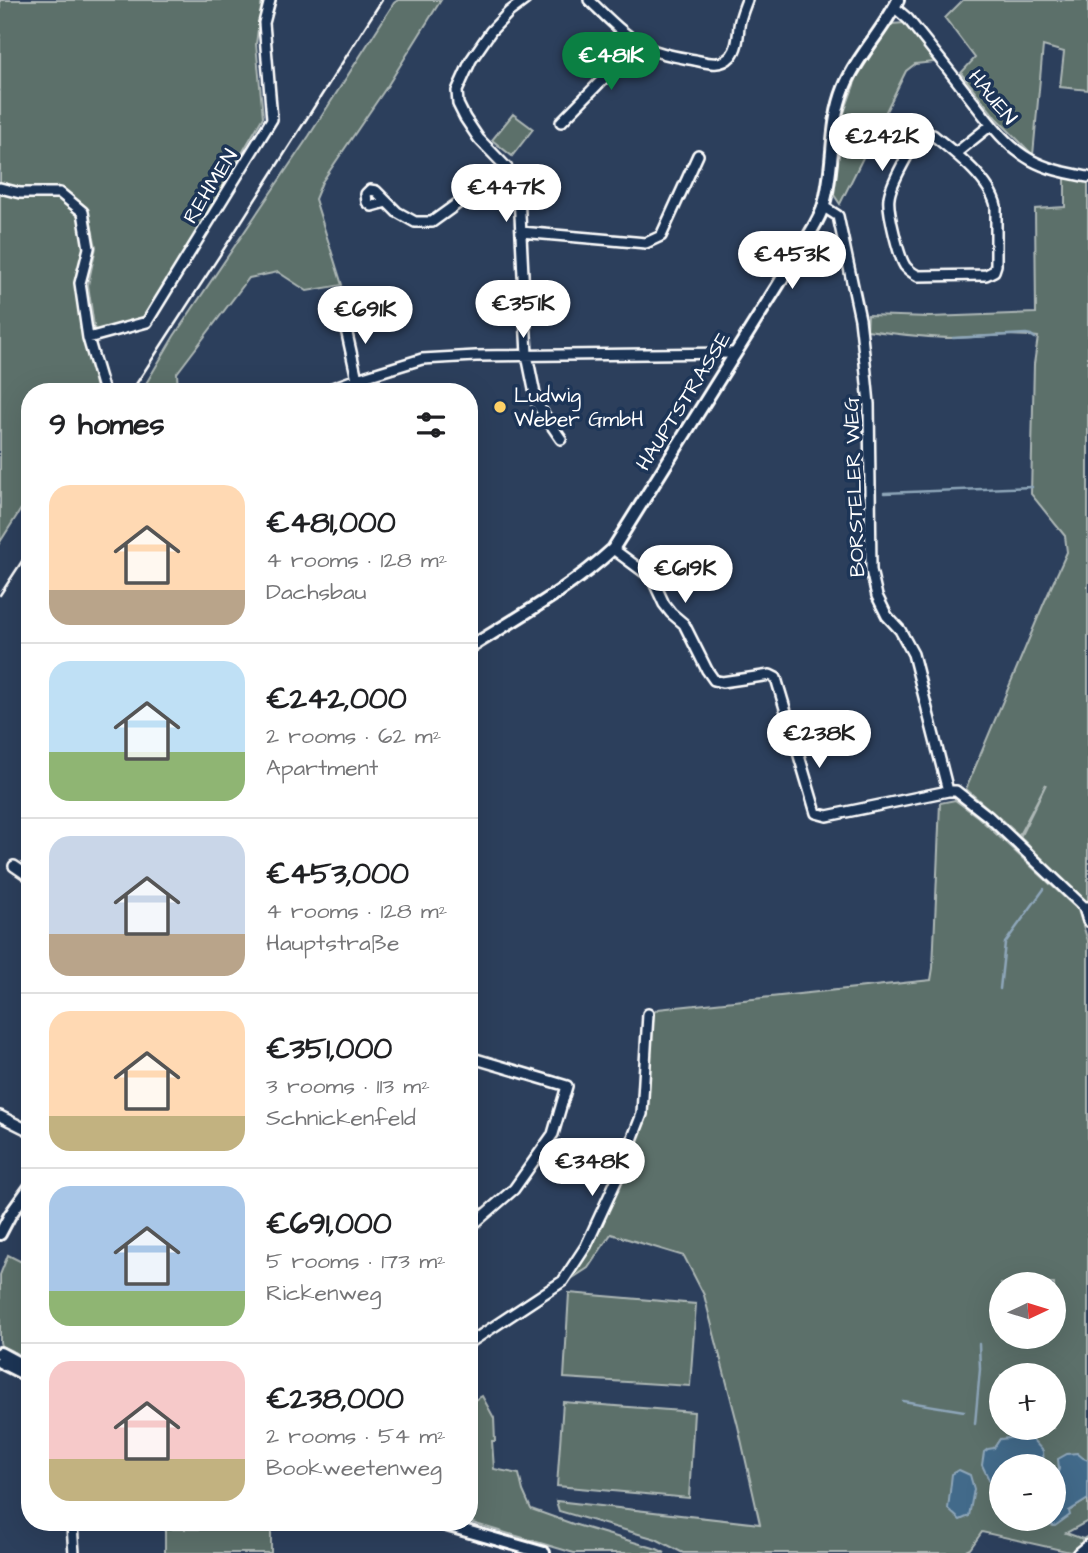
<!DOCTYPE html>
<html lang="en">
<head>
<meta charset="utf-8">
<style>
	body { margin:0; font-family:"Architects Daughter",sans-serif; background:#f6f6f6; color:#202124; height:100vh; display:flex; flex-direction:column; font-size:26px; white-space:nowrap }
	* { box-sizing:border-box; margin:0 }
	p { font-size:23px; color:#757577 }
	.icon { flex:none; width:38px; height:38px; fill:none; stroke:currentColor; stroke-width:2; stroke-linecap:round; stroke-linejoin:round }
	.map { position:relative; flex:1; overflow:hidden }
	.side { position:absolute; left:21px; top:383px; width:457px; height:1148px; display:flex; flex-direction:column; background:#fff; border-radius:28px; box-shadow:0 7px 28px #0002 }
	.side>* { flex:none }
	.needle { width:46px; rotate:86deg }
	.controls { position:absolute; left:989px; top:1272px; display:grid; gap:14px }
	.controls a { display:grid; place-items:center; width:77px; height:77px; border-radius:50%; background:#fff; box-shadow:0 7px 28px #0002; font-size:35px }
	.price { position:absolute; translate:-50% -60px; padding:0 16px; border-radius:24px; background:#fff; color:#222; font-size:23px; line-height:46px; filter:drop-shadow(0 2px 4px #0008) }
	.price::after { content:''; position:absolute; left:50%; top:42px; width:21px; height:16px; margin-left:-10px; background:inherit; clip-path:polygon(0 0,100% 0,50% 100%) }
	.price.selected { background:#0b8043; color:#fff }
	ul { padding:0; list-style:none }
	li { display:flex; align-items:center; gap:21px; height:175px; padding:0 28px }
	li+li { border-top:2px solid #e0e0e0 }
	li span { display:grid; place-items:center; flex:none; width:196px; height:140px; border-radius:21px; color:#555 }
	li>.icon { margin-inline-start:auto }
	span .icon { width:84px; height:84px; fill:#fffc; stroke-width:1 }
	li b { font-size:30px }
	h2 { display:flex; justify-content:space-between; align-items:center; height:84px; padding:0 28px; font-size:30px }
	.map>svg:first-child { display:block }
</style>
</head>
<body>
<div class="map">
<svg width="1088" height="1553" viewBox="0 0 1088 1553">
	<rect width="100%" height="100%" fill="#2c3f5c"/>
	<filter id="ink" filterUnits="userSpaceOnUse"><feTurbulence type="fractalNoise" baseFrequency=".0143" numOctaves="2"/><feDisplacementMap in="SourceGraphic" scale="14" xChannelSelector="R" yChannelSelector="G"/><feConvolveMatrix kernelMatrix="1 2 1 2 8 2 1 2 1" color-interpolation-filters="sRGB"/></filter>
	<g filter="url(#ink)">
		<path fill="#5b6f6b" stroke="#adb7b5" stroke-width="2" fill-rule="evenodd" d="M 0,0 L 262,0 L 256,44 L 263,117 L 146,318 L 95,333 L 88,285 L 96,247 L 88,210 L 58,186 L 60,198 L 80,215 L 84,248 L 75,282 L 84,336 L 96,389 L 94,392 L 30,392 L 30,495 L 0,542 Z
			M 398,0 L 441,0 L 388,85 L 322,182 L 315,199 L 342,285 L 307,291 L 278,272 L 249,278 L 177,373 L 178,392 L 141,392 L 174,336 L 309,136 L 394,3 Z
			M 963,0 L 1088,0 L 1088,90 L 1060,87 L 1064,52 L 1043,46 L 1033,155 L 996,118 L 961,73 L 975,58 L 945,18 Z
			M 905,23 L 935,62 L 915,64 L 906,71 L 840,204 L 834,195 L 842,118 L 857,77 L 891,24 Z
			M 513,114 L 533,129 L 512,156 L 492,140 Z
			M 1065,178 L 1088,182 L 1088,903 L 1020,837 L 1046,784 L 1019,835 L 966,789 L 1044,603 L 1067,552 L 1065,536 L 1031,494 L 1034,364 L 1038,337 C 1011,333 982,337 955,338 C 925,338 896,334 867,330 L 868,315 L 930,317 L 1036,313 L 1035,209 L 1065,207 Z
			M 955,800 L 978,817 L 1078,910 L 1088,941 L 1088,1460 L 1083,1458 L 1059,1469 L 1054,1483 L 1054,1466 L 1044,1466 L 1045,1461 L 1000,1439 L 994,1448 L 990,1482 L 1001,1487 L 1001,1519 L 1040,1519 L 1042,1523 L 1054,1526 L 1069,1511 L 1088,1499 L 1088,1521 L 1066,1533 L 1083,1539 L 1088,1536 L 1088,1542 L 1070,1552 L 982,1532 L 970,1549 L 961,1553 L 683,1553 L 656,1539 L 559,1511 L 556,1501 L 760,1524 L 738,1426 L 704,1295 L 684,1256 L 611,1234 L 588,1268 L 565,1283 L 644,1114 L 652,1014 L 658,1009 L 931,980 L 933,968 L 940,803 ZM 1001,1284 L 1054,1284 L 1054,1337 L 1001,1337 ZM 1001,1376 L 1054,1376 L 1054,1428 L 1001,1428 Z
			M 8,1255 L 30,1266 L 30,1359 L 1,1346 L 0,1342 L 0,1275 Z
			M 569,1293 L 696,1304 L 690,1386 L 564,1378 Z
			M 482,1396 L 494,1418 L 495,1441 L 492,1441 L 494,1469 L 519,1474 L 523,1491 L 531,1509 L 573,1524 L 657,1549 L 665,1553 L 574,1553 L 469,1522 L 469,1403 Z
			M 563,1402 L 694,1412 L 689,1498 L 557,1486 Z
			M 165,1529 L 271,1529 L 271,1553 L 165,1553 Z"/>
		<path fill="#426a8a" stroke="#8ea6b9" stroke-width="2" d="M 1020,1437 L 1033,1440 L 1043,1451 L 1044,1466 L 1001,1466 L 1001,1487 L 990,1482 L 982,1465 L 984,1452 L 988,1449 L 994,1448 L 1000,1439 Z
			M 1077,1453 L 1083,1458 L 1088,1460 L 1088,1499 L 1069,1511 L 1070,1515 L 1055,1526 L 1042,1523 L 1040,1519 L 1054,1519 L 1054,1483 L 1059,1469 L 1058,1459 L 1067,1454 Z
			M 959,1470 L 970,1475 L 974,1489 L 969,1516 L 960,1520 L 948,1509 L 952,1474 Z"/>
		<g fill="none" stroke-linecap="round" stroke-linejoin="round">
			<path stroke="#8ea6b9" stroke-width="2.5" d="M 953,338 L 1026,334 L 1031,335 L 1035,338
				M 884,493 L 1032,487
				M 1000,989 L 1005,943 L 1044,889
				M 903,1401 L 964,1411
				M 975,1424 L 980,1369 L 979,1344"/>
			<defs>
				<path id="minor" d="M 525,0 L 509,12 L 491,31 L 471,60 L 457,91 L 458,104 L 465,118 L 479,139 L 507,168 L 519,195 L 527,355 L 537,404 L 561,439
					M 589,0 C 607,17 626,38 648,48 C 662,55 679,57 695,60 C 708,63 721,67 731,56 C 738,48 738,36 739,26 C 740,17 744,8 747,0
					M 894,7 L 908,19 C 928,44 948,69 968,95 C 986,118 1005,146 1031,160 C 1049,170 1068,173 1088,177
					M 561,122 L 607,75 L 613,73 L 635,41
					M 933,135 C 954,152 990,179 996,206 L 996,265 L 994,271 L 986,275 L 918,276 C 913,273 909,271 905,266 C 899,257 887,210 889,198 C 890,186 912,143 922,137 C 926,135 928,136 933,135 Z
					M 956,153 L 991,125
					M 0,188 L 20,193 L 60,193 L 83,212 L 89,248 L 80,283 L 88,338 L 104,392
					M 387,202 L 376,191 L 370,190 L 366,194 L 367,202 L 372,206 L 387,202 L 397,212 L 415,222 L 432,222 L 507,168
					M 824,207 L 838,216 L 860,319 L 865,363 L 869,404 L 871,570 L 877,596 L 887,616 L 900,630 L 913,654 L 948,791 L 956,791 L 988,816 L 1084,907
					M 521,232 L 646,243 L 661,236 L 698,155
					M 344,320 L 357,379
					M 88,338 L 147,322 L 272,119 L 264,23 L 270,0
					M 321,392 L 357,379 L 422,359 L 476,356 L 735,353
					M 613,549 L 652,578 L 664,604 L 671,613 L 684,624 L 707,670 L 714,680 L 722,682 L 770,675 L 776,678 L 816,813 L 827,816 L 948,791
					M 14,866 L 30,877
					M 1088,907 L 1084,907 L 1088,921
					M 469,1057 L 567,1086 L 553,1134 L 514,1189 L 469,1228
					M 0,1116 L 30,1131
					M 469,1343 L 563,1281 L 586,1246 L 617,1179 L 642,1114 L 648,1014
					M 72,1526 L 74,1553
					M 1078,1553 L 1088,1545"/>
				<path id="major" d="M 469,648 C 518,617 571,588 613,549 L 805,242 C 811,231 821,217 824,204 C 835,166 829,125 844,88 C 857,56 883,31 898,0
					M 0,1234 L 10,1215 L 30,1187
					M 0,1353 L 26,1367 L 30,1370
					M 0,1362 L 30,1377
					M 435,1522 L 544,1553"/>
			</defs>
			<use href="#minor" stroke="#fff" stroke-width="14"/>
			<use href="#major" stroke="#fff" stroke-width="16"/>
			<use href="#minor" stroke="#1d3557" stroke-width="9"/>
			<use href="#major" stroke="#1d3557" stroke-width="10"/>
			<path stroke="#fff" stroke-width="2.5" d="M 131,392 L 231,238 L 382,0
				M 0,595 L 30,549"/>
		</g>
	</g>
	<circle fill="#ffd166" stroke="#1d3557" stroke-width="2.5" cx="500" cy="407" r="7"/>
	<g text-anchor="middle" stroke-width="7" stroke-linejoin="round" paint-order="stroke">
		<g font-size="21" fill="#fff" stroke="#1d3557">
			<text transform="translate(993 97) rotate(51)" y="7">HAUEN</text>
			<text transform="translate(210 186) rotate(-58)" y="7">REHMEN</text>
			<text transform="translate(683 401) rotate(-58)" y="7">HAUPTSTRASSE</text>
			<text transform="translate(854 487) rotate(-92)" y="7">BORSTELER WEG</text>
		</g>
		<g font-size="21" fill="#fff" stroke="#1d3557" text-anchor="start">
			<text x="514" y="402">Ludwig<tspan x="514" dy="24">Weber GmbH</tspan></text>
		</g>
	</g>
</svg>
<div class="controls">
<a><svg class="needle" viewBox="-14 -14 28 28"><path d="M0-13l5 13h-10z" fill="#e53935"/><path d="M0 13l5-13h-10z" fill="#757577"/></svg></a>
<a>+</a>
<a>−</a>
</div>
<b class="price selected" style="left:611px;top:92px">€481K</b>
<b class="price" style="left:882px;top:173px">€242K</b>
<b class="price" style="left:506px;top:224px">€447K</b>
<b class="price" style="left:792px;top:291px">€453K</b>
<b class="price" style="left:523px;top:340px">€351K</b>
<b class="price" style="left:365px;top:346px">€691K</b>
<b class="price" style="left:685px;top:605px">€619K</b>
<b class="price" style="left:819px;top:770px">€238K</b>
<b class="price" style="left:592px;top:1198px">€348K</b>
<section class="side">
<h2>9 homes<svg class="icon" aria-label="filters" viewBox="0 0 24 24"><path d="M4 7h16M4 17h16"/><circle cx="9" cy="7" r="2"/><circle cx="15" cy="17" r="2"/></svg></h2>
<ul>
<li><span style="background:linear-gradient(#ffd9b3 75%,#b9a48a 0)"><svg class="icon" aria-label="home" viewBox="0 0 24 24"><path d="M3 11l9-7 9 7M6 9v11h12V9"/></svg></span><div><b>€481,000</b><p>4 rooms · 128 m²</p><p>Dachsbau</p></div></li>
<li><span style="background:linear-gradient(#bfe0f5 65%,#8fb573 0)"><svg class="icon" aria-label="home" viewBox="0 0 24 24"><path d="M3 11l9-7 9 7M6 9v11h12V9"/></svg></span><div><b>€242,000</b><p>2 rooms · 62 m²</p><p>Apartment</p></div></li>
<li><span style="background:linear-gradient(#c9d6e8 70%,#b9a48a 0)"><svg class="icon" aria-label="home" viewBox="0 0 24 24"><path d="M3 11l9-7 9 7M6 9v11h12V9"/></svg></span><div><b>€453,000</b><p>4 rooms · 128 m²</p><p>Hauptstraße</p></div></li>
<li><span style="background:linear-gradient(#ffd9b3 75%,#c2b280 0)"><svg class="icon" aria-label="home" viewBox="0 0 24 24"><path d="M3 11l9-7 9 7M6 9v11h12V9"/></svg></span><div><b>€351,000</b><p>3 rooms · 113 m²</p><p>Schnickenfeld</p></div></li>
<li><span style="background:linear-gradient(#a9c7e8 75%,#8fb573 0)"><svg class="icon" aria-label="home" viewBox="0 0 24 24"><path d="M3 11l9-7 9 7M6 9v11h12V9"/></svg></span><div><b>€691,000</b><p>5 rooms · 173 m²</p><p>Rickenweg</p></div></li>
<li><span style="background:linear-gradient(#f6c9c9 70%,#c2b280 0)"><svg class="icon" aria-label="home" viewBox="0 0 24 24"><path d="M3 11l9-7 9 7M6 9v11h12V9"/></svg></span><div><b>€238,000</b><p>2 rooms · 54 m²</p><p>Bookweetenweg</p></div></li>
</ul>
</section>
</div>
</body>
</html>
